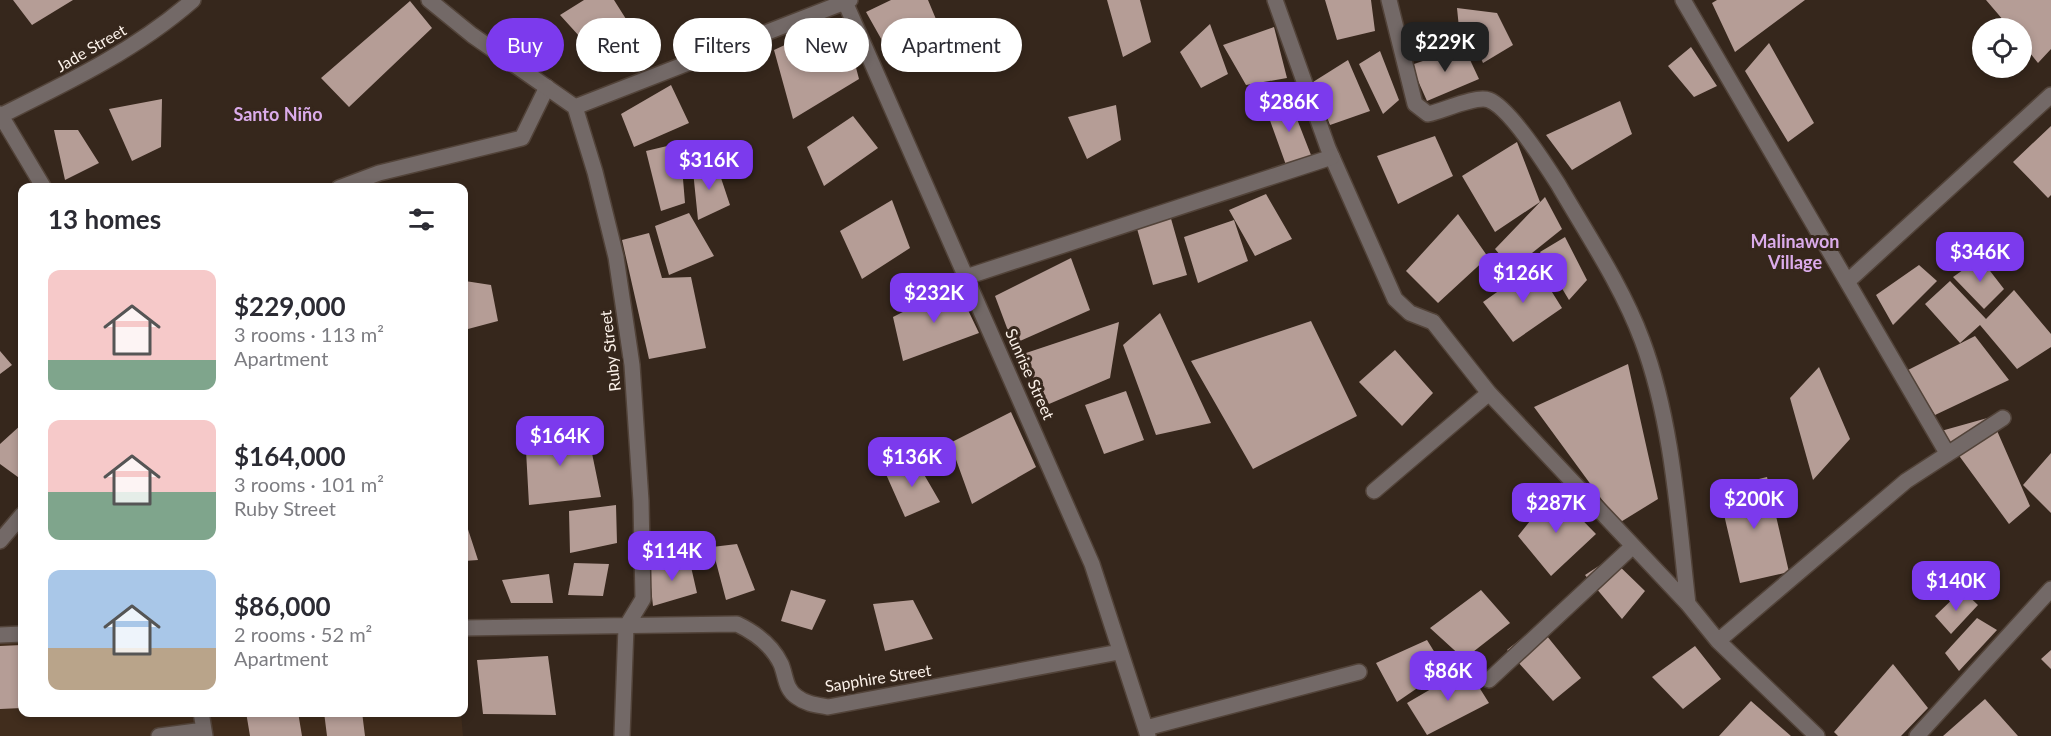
<!DOCTYPE html>
<html lang="en">
<head>
<meta charset="utf-8">
<style>
	body { margin:0; font-family:Lato,sans-serif; background:#f7f7f7; color:#2b2b33; height:100vh; display:flex; flex-direction:column; font-size:22px; white-space:nowrap }
	* { box-sizing:border-box; margin:0 }
	p { font-size:20px; color:#7c7c81 }
	.icon { flex:none; width:33px; height:33px; fill:none; stroke:currentColor; stroke-width:2; stroke-linecap:round; stroke-linejoin:round }
	.map { position:relative; flex:1; overflow:hidden }
	.side { position:absolute; left:18px; top:183px; width:450px; height:534px; display:flex; flex-direction:column; background:#fff; border-radius:12px; box-shadow:0 3px 9px #0003 }
	.side>* { flex:none }
	.top-card { position:absolute; left:486px; top:18px; width:570px; height:54px; display:flex; gap:12px }
	.controls { position:absolute; left:1972px; top:18px; display:grid; gap:12px }
	.controls a { display:grid; place-items:center; width:60px; height:60px; border-radius:50%; background:#fff; box-shadow:0 3px 9px #0003; font-size:30px }
	.price { position:absolute; translate:-50% -51px; padding:0 14px; border-radius:12px; background:#7c3aed; color:#fff; font-size:20px; line-height:39px; filter:drop-shadow(0 2px 3px #0008) }
	.price::after { content:''; position:absolute; left:50%; top:36px; width:18px; height:14px; margin-left:-9px; background:inherit; clip-path:polygon(0 0,100% 0,50% 100%) }
	.price.on { background:#222; color:#fff }
	ul { padding:0; list-style:none }
	li { display:flex; align-items:center; gap:18px; height:150px; padding:0 30px }
	li span { display:grid; place-items:center; flex:none; width:168px; height:120px; border-radius:12px; color:#555 }
	li>.icon { margin-inline-start:auto }
	span .icon { width:72px; height:72px; fill:#fffc; stroke-width:1 }
	li b { font-size:26px }
	h2 { display:flex; justify-content:space-between; align-items:center; height:72px; padding:0 30px; font-size:26px }
	.pill { padding:0 21px; border-radius:27px; background:#fff; box-shadow:0 3px 9px #0003; font-size:21px; line-height:54px }
	.pill.on { background:#7c3aed; color:#fff }
	.map>svg:first-child { display:block }
</style>
</head>
<body>
<div class="map">
<svg width="2051" height="736" viewBox="0 0 2051 736">
	<rect width="100%" height="100%" fill="#36271c"/>
	<path fill="#412d1d" d="M 22,641 L 22,712 L 461,713 L 463,736 L 0,736 L 0,642 Z"/>
	<path fill="#b59d96" d="M 13,0 L 73,0 L 32,25 Z
		M 584,0 L 614,0 L 626,19 L 590,48 L 560,15 Z
		M 891,0 L 928,0 L 943,36 L 888,51 L 866,12 Z
		M 1107,0 L 1140,0 L 1151,42 L 1123,57 Z
		M 1325,0 L 1371,0 L 1375,31 L 1337,40 Z
		M 1717,0 L 1805,0 L 1735,52 L 1712,3 Z
		M 1986,0 L 2051,0 L 2051,49 L 2038,63 L 2022,43 L 2022,28 L 2010,28 Z
		M 410,1 L 432,28 L 349,107 L 321,78 Z
		M 1457,8 L 1497,13 L 1513,45 L 1483,63 L 1473,41 L 1460,38 Z
		M 843,18 L 859,79 L 793,119 L 774,50 Z
		M 1210,24 L 1228,74 L 1201,88 L 1180,52 Z
		M 1274,27 L 1287,78 L 1246,85 L 1223,45 Z
		M 1769,43 L 1814,123 L 1788,142 L 1745,71 Z
		M 1464,47 L 1479,79 L 1427,101 L 1411,65 Z
		M 1691,47 L 1717,86 L 1694,97 L 1668,66 Z
		M 1380,51 L 1399,100 L 1383,114 L 1359,64 Z
		M 1348,60 L 1370,111 L 1330,125 L 1313,82 Z
		M 671,85 L 689,123 L 634,147 L 621,114 Z
		M 1288,96 L 1311,155 L 1286,165 L 1268,115 Z
		M 162,99 L 161,147 L 132,161 L 109,109 Z
		M 1620,101 L 1632,134 L 1572,170 L 1546,135 Z
		M 1116,105 L 1121,140 L 1087,159 L 1068,117 Z
		M 853,116 L 878,148 L 824,186 L 807,147 Z
		M 2051,126 L 2051,195 L 2048,198 L 2013,162 Z
		M 54,130 L 78,130 L 99,163 L 65,180 Z
		M 1435,136 L 1453,176 L 1398,204 L 1377,156 Z
		M 1517,142 L 1540,202 L 1495,232 L 1462,176 Z
		M 680,143 L 685,203 L 661,211 L 646,151 Z
		M 716,163 L 730,205 L 698,220 L 693,171 Z
		M 1266,194 L 1292,239 L 1255,256 L 1229,210 Z
		M 1545,197 L 1562,229 L 1512,269 L 1495,249 Z
		M 892,200 L 910,248 L 862,279 L 840,231 Z
		M 689,213 L 714,256 L 669,275 L 655,226 Z
		M 1458,214 L 1488,257 L 1438,303 L 1406,271 Z
		M 1170,215 L 1187,275 L 1153,285 L 1136,225 Z
		M 1234,220 L 1248,261 L 1198,283 L 1184,237 Z
		M 649,233 L 662,278 L 691,277 L 706,348 L 649,359 L 622,240 Z
		M 1565,237 L 1587,280 L 1569,300 L 1540,252 Z
		M 1071,258 L 1090,310 L 1013,344 L 995,296 Z
		M 1980,258 L 2004,289 L 1984,309 L 1953,277 Z
		M 1535,265 L 1562,308 L 1513,342 L 1483,302 Z
		M 1919,265 L 1937,281 L 1893,325 L 1876,295 Z
		M 465,281 L 491,285 L 498,321 L 468,329 Z
		M 1950,281 L 1986,319 L 2014,290 L 2051,334 L 2051,347 L 2017,369 L 1980,325 L 1960,343 L 1925,304 Z
		M 956,285 L 979,333 L 903,361 L 893,317 Z
		M 1160,313 L 1211,423 L 1156,435 L 1123,345 Z
		M 1311,321 L 1357,416 L 1253,469 L 1191,361 Z
		M 1119,322 L 1110,378 L 1049,404 L 1020,355 Z
		M 1975,336 L 2009,380 L 1935,415 L 1906,371 Z
		M 1395,350 L 1433,393 L 1402,426 L 1359,382 Z
		M 0,351 L 12,365 L 0,374 Z
		M 1628,364 L 1658,499 L 1619,523 L 1534,407 Z
		M 1819,367 L 1850,439 L 1813,480 L 1790,398 Z
		M 1126,391 L 1144,440 L 1104,454 L 1085,405 Z
		M 1011,412 L 1036,467 L 972,504 L 950,443 Z
		M 1991,417 L 2030,506 L 2009,524 L 1941,431 Z
		M 22,424 L 22,480 L 0,464 L 0,444 Z
		M 587,429 L 601,497 L 529,505 L 525,432 Z
		M 2051,453 L 2051,513 L 2023,485 Z
		M 915,459 L 940,502 L 905,517 L 885,472 Z
		M 1767,477 L 1789,572 L 1740,583 L 1718,489 Z
		M 1554,491 L 1596,534 L 1551,576 L 1518,536 Z
		M 616,505 L 617,543 L 570,553 L 569,511 Z
		M 464,517 L 478,560 L 464,561 Z
		M 737,544 L 755,590 L 726,600 L 712,547 Z
		M 689,558 L 697,593 L 653,606 L 649,569 Z
		M 1611,558 L 1645,591 L 1622,619 L 1585,575 Z
		M 574,563 L 609,564 L 603,596 L 568,595 Z
		M 549,574 L 553,603 L 511,603 L 502,580 Z
		M 791,590 L 826,600 L 812,630 L 781,621 Z
		M 1481,590 L 1510,623 L 1464,659 L 1430,628 Z
		M 1962,590 L 1978,605 L 1951,634 L 1935,616 Z
		M 913,600 L 933,639 L 885,651 L 873,604 Z
		M 1977,618 L 1997,630 L 1959,671 L 1945,653 Z
		M 1538,625 L 1581,678 L 1553,701 L 1507,650 Z
		M 1427,640 L 1445,669 L 1397,702 L 1376,663 Z
		M 22,645 L 22,708 L 0,709 L 0,646 Z
		M 1695,646 L 1721,679 L 1683,709 L 1652,677 Z
		M 2051,650 L 2051,669 L 2041,659 Z
		M 548,656 L 556,715 L 483,714 L 477,660 Z
		M 1893,664 L 1928,708 L 1901,736 L 1838,736 L 1834,732 Z
		M 1467,668 L 1489,703 L 1427,735 L 1407,703 Z
		M 1985,699 L 2018,736 L 1943,736 Z
		M 1751,701 L 1791,736 L 1719,736 Z
		M 246,712 L 298,712 L 302,736 L 250,736 Z
		M 324,712 L 362,712 L 365,736 L 327,736 Z"/>
	<g fill="none" stroke-linecap="round" stroke-linejoin="round">
		<defs>
			<path id="service" d="M 1275,0 L 1328,148 L 1395,299 L 1410,313 L 1433,322
				M 339,188 L 379,173 L 522,138 L 547,87
				M 0,541 L 22,515
				M 201,712 L 205,736
				M 159,736 L 204,730"/>
			<path id="minor" d="M 429,0 L 472,35 L 575,107
				M 1389,0 L 1415,104 L 1428,114 C 1443,111 1476,95 1489,100 C 1510,108 1546,165 1558,184 C 1587,234 1622,286 1642,340 C 1673,423 1678,517 1688,604
				M 1683,0 L 1947,453
				M 845,2 L 1092,564 L 1148,736
				M 575,107 L 595,172 L 616,257 L 632,365 L 641,501 L 643,599 L 626,627 L 622,736
				M 575,107 L 850,0
				M 0,114 L 44,188
				M 0,116 C 67,83 136,50 193,0
				M 966,277 L 1332,157
				M 1848,281 L 2051,95
				M 1433,322 L 1489,393 L 1688,604 L 1718,641 L 1817,736
				M 1374,491 L 1489,393
				M 464,628 L 737,624 C 756,633 772,645 781,664 C 786,676 785,689 797,697 C 806,704 817,705 828,707 L 1119,652
				M 0,635 L 22,634
				M 1718,641 L 1906,481 L 2003,418
				M 1489,680 L 1633,546
				M 1146,728 L 1359,672
				M 1917,736 L 2051,589"/>
		</defs>
		<use href="#service" stroke="#524339" stroke-width="18"/>
		<use href="#minor" stroke="#524339" stroke-width="18"/>
		<use href="#service" stroke="#736967" stroke-width="15"/>
		<use href="#minor" stroke="#736967" stroke-width="15"/>
	</g>
	<g text-anchor="middle" stroke-width="6" stroke-linejoin="round" paint-order="stroke">
		<g font-size="16" fill="#fbf1e9" stroke="#36271c">
			<text transform="translate(91 48) rotate(-30)" y="6">Jade Street</text>
			<text transform="translate(610 351) rotate(-97)" y="6">Ruby Street</text>
			<text transform="translate(1030 374) rotate(66)" y="6">Sunrise Street</text>
			<text transform="translate(878 678) rotate(-9)" y="6">Sapphire Street</text>
		</g>
		<g font-size="18" font-weight="bold" fill="#dbaceb" stroke="#36271c">
			<text x="278" y="121">Santo Niño</text>
			<text x="1795" y="248">Malinawon<tspan x="1795" dy="21">Village</tspan></text>
		</g>
	</g>
</svg>
<div class="controls">
<a><svg class="icon" aria-label="locate" viewBox="0 0 24 24"><circle cx="12" cy="12" r="6"/><path d="M12 2v4M12 18v4M2 12h4M18 12h4"/></svg></a>
</div>
<b class="price on" style="left:1445px;top:73px">$229K</b>
<b class="price" style="left:1289px;top:133px">$286K</b>
<b class="price" style="left:709px;top:191px">$316K</b>
<b class="price" style="left:1980px;top:283px">$346K</b>
<b class="price" style="left:1523px;top:304px">$126K</b>
<b class="price" style="left:934px;top:324px">$232K</b>
<b class="price" style="left:560px;top:467px">$164K</b>
<b class="price" style="left:912px;top:488px">$136K</b>
<b class="price" style="left:1754px;top:530px">$200K</b>
<b class="price" style="left:1556px;top:534px">$287K</b>
<b class="price" style="left:672px;top:582px">$114K</b>
<b class="price" style="left:1956px;top:612px">$140K</b>
<b class="price" style="left:1448px;top:702px">$86K</b>
<div class="top-card">
<a class="pill on">Buy</a>
<a class="pill">Rent</a>
<a class="pill">Filters</a>
<a class="pill">New</a>
<a class="pill">Apartment</a>
</div>
<section class="side">
<h2>13 homes<svg class="icon" aria-label="filters" viewBox="0 0 24 24"><path d="M4 7h16M4 17h16"/><circle cx="9" cy="7" r="2"/><circle cx="15" cy="17" r="2"/></svg></h2>
<ul>
<li><span style="background:linear-gradient(#f6c9c9 75%,#7fa58c 0)"><svg class="icon" aria-label="home" viewBox="0 0 24 24"><path d="M3 11l9-7 9 7M6 9v11h12V9"/></svg></span><div><b>$229,000</b><p>3 rooms · 113 m²</p><p>Apartment</p></div></li>
<li><span style="background:linear-gradient(#f6c9c9 60%,#7fa58c 0)"><svg class="icon" aria-label="home" viewBox="0 0 24 24"><path d="M3 11l9-7 9 7M6 9v11h12V9"/></svg></span><div><b>$164,000</b><p>3 rooms · 101 m²</p><p>Ruby Street</p></div></li>
<li><span style="background:linear-gradient(#a9c7e8 65%,#b9a48a 0)"><svg class="icon" aria-label="home" viewBox="0 0 24 24"><path d="M3 11l9-7 9 7M6 9v11h12V9"/></svg></span><div><b>$86,000</b><p>2 rooms · 52 m²</p><p>Apartment</p></div></li>
</ul>
</section>
</div>
</body>
</html>
